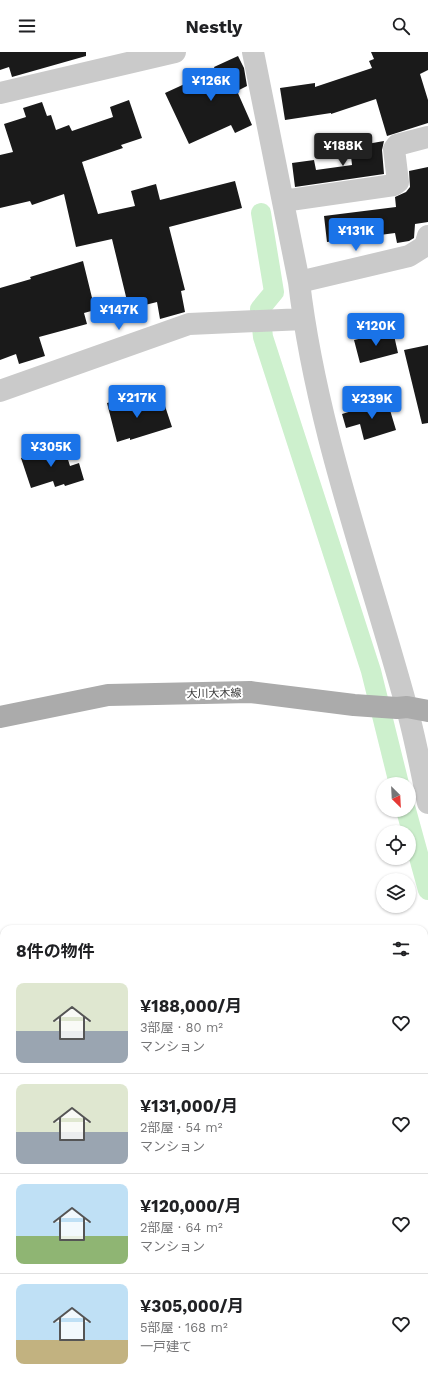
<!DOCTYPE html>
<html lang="ja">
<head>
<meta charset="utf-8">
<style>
	body { margin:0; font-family:"Work Sans","Noto Sans JP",sans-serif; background:#f6f6f6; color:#202124; height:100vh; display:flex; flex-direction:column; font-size:15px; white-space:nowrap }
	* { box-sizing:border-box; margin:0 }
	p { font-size:13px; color:#757577 }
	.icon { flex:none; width:22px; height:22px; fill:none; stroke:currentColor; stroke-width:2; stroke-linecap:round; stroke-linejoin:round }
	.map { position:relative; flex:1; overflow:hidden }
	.sheet { position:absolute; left:0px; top:873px; width:428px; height:456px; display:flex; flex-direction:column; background:#fff; border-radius:12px 12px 0 0; box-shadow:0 1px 3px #0004 }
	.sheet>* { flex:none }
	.needle { width:26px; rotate:156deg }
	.controls { position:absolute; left:376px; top:725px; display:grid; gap:8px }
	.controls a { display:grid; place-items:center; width:40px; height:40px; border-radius:50%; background:#fff; box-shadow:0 1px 3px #0004; font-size:20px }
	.price { position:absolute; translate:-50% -34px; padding:0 9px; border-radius:4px; background:#1a73e8; color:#fff; font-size:13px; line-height:26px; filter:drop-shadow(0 1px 2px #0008) }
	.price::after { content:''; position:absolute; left:50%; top:24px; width:12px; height:9px; margin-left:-6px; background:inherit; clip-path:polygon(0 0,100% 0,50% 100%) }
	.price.active { background:#222; color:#fff }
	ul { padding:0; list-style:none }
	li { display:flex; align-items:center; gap:12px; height:100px; padding:0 16px }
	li+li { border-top:1px solid #e0e0e0 }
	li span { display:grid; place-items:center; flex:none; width:112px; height:80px; border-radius:8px; color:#555 }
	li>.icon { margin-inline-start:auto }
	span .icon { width:48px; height:48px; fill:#fffc; stroke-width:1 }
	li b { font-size:17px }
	h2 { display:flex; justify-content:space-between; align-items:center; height:48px; padding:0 16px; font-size:17px }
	header { display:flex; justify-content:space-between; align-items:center; height:52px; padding:0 16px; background:#fff; font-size:18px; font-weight:700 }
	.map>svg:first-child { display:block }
</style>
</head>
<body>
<header><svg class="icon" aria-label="menu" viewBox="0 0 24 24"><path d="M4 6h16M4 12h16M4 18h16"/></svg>Nestly<svg class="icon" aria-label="search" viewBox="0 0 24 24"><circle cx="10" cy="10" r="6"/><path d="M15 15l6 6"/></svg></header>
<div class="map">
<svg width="428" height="1329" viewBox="0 0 428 1329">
	<rect width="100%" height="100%" fill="#fff"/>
	<path fill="#cdf0cd" d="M 428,1096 L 428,1117 L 426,1118 L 428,1124 L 428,1147 L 424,1148 L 424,1098 Z
		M 4,1226 L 4,1305 L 0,1306 L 0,1228 Z"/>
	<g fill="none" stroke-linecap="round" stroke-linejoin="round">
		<path stroke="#cdf0cd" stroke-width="20" d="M 261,161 L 274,240 L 260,257 L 263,285 L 371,619 L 399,732
			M 406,758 L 428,838"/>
	</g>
	<path fill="#1a1a1a" d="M 0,0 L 86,0 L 86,4 L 12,25 L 9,15 L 0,18 Z
		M 371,0 L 428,0 L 428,18 L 420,22 L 428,48 L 428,71 L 387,84 L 376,47 L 331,62 L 331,61 L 285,68 L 280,36 L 315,31 L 315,35 L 372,16 L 369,9 L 374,7 Z
		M 238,4 L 244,16 L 247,34 L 237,39 L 252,73 L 235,81 L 231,73 L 189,92 L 165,41 L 215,18 L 214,15 Z
		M 129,48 L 142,86 L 121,93 L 123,96 L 82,110 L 98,162 L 135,154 L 131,139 L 156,132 L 160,148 L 235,129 L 242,156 L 169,175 L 185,238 L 181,239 L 185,260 L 160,267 L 157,250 L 129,257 L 112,187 L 76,195 L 64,142 L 32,153 L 30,149 L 0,156 L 0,103 L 13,100 L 4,72 L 26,65 L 23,56 L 42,50 L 47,64 L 51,63 L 56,78 L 69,73 L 72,79 L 113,65 L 110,55 Z
		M 384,89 L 382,98 L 384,122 L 295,135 L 292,111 L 314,108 L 316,118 L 352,113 L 350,95 Z
		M 428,115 L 428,170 L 415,172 L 414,186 L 409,189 L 397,191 L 395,181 L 327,190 L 324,164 L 396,155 L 395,145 L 406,140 L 410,135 L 409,119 Z
		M 83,209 L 95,258 L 84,261 L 87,272 L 39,285 L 45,304 L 19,312 L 16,302 L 0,308 L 0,236 L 31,227 L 30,225 Z
		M 393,279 L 398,301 L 360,311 L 354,288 Z
		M 428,293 L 428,371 L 422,372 L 404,298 Z
		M 133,344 L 137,359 L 164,351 L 172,375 L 130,388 L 130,386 L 117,390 L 107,351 Z
		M 387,348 L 396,378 L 364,388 L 360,372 L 346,376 L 342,362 Z
		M 63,392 L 70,414 L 79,411 L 84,428 L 65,434 L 64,432 L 55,435 L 53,429 L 31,436 L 21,406 Z"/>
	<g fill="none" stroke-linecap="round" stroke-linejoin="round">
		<path stroke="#cacaca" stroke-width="22" d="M 253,0 L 299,230 C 316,375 368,514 406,653 C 415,685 421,718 428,751
			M 0,41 L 175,0
			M 283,149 L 394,133 L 398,130 L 394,97 L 397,93 L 428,85
			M 299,230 L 409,204 L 425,194 L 428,184
			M 0,339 L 189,272 L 304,267
			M 424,1055 L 428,1054
			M 424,1087 L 428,1097
			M 424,1159 L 428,1157
			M 0,1214 L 4,1213
			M 0,1320 L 4,1318"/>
		<path stroke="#ababab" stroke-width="22" d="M 0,665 L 108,643 L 250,640 L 354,653 L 397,656 L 407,655 L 428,659"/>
	</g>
	<g text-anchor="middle" stroke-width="4" stroke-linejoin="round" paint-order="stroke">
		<g font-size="11" fill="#333" stroke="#fff">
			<text transform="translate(214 641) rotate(-1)" y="4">大川大木線</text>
		</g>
	</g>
</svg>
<div class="controls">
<a><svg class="needle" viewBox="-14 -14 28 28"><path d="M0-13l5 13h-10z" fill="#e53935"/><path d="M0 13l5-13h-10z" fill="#757577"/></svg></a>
<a><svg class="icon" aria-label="locate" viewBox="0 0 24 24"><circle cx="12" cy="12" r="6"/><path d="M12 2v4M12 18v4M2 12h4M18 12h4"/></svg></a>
<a><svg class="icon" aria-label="layers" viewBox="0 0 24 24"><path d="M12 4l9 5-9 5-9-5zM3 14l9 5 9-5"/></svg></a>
</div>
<b class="price" style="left:211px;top:50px">¥126K</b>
<b class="price active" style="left:343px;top:115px">¥188K</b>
<b class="price" style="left:356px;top:200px">¥131K</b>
<b class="price" style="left:119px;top:279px">¥147K</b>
<b class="price" style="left:376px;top:295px">¥120K</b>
<b class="price" style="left:137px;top:367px">¥217K</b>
<b class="price" style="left:372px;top:368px">¥239K</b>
<b class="price" style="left:51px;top:416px">¥305K</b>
<section class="sheet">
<h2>8件の物件<svg class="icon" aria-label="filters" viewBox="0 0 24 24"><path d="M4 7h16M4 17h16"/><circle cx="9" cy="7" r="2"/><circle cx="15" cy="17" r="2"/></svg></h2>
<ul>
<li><span style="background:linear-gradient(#dfe7d0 60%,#9aa5b1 0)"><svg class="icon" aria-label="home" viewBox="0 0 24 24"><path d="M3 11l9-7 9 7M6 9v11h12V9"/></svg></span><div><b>¥188,000/月</b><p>3部屋 · 80 m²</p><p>マンション</p></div><svg class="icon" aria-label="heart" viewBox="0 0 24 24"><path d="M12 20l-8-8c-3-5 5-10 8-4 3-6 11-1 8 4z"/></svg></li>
<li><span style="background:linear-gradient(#dfe7d0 60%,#9aa5b1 0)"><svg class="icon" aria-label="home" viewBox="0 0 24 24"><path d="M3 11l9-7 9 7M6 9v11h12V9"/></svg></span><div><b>¥131,000/月</b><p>2部屋 · 54 m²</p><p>マンション</p></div><svg class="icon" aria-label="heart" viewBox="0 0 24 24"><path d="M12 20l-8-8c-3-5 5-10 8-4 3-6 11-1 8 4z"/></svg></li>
<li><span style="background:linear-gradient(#bfe0f5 65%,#8fb573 0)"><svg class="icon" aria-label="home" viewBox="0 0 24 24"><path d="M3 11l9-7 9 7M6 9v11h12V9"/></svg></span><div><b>¥120,000/月</b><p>2部屋 · 64 m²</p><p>マンション</p></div><svg class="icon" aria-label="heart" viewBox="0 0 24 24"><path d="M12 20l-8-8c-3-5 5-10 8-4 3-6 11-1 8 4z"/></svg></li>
<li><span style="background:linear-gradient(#bfe0f5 70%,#c2b280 0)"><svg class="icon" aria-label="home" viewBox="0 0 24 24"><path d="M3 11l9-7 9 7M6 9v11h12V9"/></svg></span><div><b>¥305,000/月</b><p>5部屋 · 168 m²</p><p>一戸建て</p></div><svg class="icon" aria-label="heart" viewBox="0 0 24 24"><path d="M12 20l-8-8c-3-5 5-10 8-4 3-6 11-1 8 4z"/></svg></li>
</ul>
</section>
</div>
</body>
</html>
